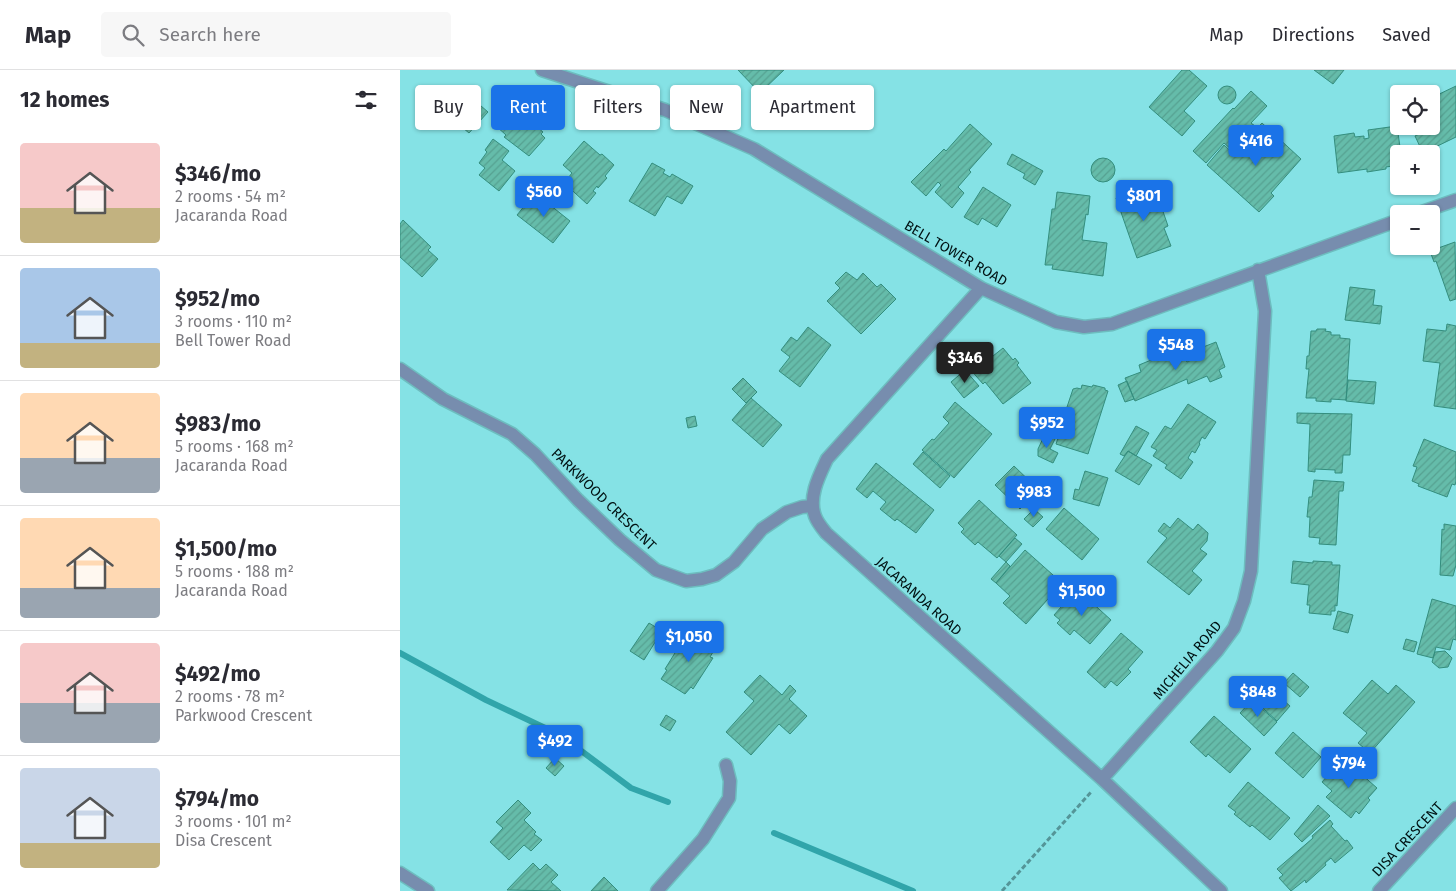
<!DOCTYPE html>
<html lang="en">
<head>
<meta charset="utf-8">
<style>
	body { margin:0; font-family:"Fira Sans",sans-serif; background:#f7f7f7; color:#2b2b33; height:100vh; display:flex; flex-direction:column; font-size:19px; white-space:nowrap }
	* { box-sizing:border-box; margin:0 }
	p { font-size:16px; color:#7c7c81 }
	.icon { flex:none; width:28px; height:28px; fill:none; stroke:currentColor; stroke-width:2; stroke-linecap:round; stroke-linejoin:round }
	.map { position:relative; flex:1; overflow:hidden }
	.details { display:flex; flex-direction:column; background:#fff; width:400px }
	.details>* { flex:none }
	.guide { position:absolute; left:15px; top:15px; width:475px; height:45px; display:flex; gap:10px }
	.tools { position:absolute; left:990px; top:15px; display:grid; gap:10px }
	.tools a { display:grid; place-items:center; width:50px; height:50px; border-radius:5px; background:#fff; box-shadow:0 1px 4px #0004; font-size:25px }
	.price { position:absolute; translate:-50% -42px; padding:0 11px; border-radius:5px; background:#1a73e8; color:#fff; font-size:16px; line-height:32px; filter:drop-shadow(0 1px 2px #0008) }
	.price::after { content:''; position:absolute; left:50%; top:30px; width:15px; height:11px; margin-left:-8px; background:inherit; clip-path:polygon(0 0,100% 0,50% 100%) }
	.price.active { background:#222; color:#fff }
	ul { padding:0; list-style:none }
	li { display:flex; align-items:center; gap:15px; height:125px; padding:0 20px }
	li+li { border-top:1px solid #e1e1e2 }
	li span { display:grid; place-items:center; flex:none; width:140px; height:100px; border-radius:5px; color:#555 }
	li>.icon { margin-inline-start:auto }
	span .icon { width:60px; height:60px; fill:#fffc; stroke-width:1 }
	li b { font-size:21px }
	h2 { display:flex; justify-content:space-between; align-items:center; height:60px; padding:0 20px; font-size:21px }
	.chip { padding:0 18px; border-radius:5px; background:#fff; box-shadow:0 1px 4px #0004; font-size:18px; line-height:45px }
	.chip.active { background:#1a73e8; color:#fff }
	header { display:flex; align-items:center; gap:30px; box-sizing:border-box; height:70px; padding:0 25px; background:#fff; border-bottom:1px solid #e1e1e2 }
	header strong { font-size:24px }
	nav { display:flex; gap:28px; margin-inline-start:auto; font-size:18px }
	.search { width:350px; height:45px; background:#f7f7f7; display:flex; align-items:center; gap:12px; box-sizing:border-box; padding:0 18px; border-radius:5px; color:#7c7c81; font-size:19px }
	main { display:flex; flex:1; min-height:0 }
	.map>svg:first-child { display:block }
</style>
</head>
<body>
<header>
<strong>Map</strong>
<div class="search"><svg class="icon" aria-label="search" viewBox="0 0 24 24"><circle cx="10" cy="10" r="6"/><path d="M15 15l6 6"/></svg>Search here</div>
<nav><a>Map</a><a>Directions</a><a>Saved</a></nav>
</header>
<main>
<section class="details">
<h2>12 homes<svg class="icon" aria-label="filters" viewBox="0 0 24 24"><path d="M4 7h16M4 17h16"/><circle cx="9" cy="7" r="2"/><circle cx="15" cy="17" r="2"/></svg></h2>
<ul>
<li><span style="background:linear-gradient(#f6c9c9 65%,#c2b280 0)"><svg class="icon" aria-label="home" viewBox="0 0 24 24"><path d="M3 11l9-7 9 7M6 9v11h12V9"/></svg></span><div><b>$346/mo</b><p>2 rooms · 54 m²</p><p>Jacaranda Road</p></div></li>
<li><span style="background:linear-gradient(#a9c7e8 75%,#c2b280 0)"><svg class="icon" aria-label="home" viewBox="0 0 24 24"><path d="M3 11l9-7 9 7M6 9v11h12V9"/></svg></span><div><b>$952/mo</b><p>3 rooms · 110 m²</p><p>Bell Tower Road</p></div></li>
<li><span style="background:linear-gradient(#ffd9b3 65%,#9aa5b1 0)"><svg class="icon" aria-label="home" viewBox="0 0 24 24"><path d="M3 11l9-7 9 7M6 9v11h12V9"/></svg></span><div><b>$983/mo</b><p>5 rooms · 168 m²</p><p>Jacaranda Road</p></div></li>
<li><span style="background:linear-gradient(#ffd9b3 70%,#9aa5b1 0)"><svg class="icon" aria-label="home" viewBox="0 0 24 24"><path d="M3 11l9-7 9 7M6 9v11h12V9"/></svg></span><div><b>$1,500/mo</b><p>5 rooms · 188 m²</p><p>Jacaranda Road</p></div></li>
<li><span style="background:linear-gradient(#f6c9c9 60%,#9aa5b1 0)"><svg class="icon" aria-label="home" viewBox="0 0 24 24"><path d="M3 11l9-7 9 7M6 9v11h12V9"/></svg></span><div><b>$492/mo</b><p>2 rooms · 78 m²</p><p>Parkwood Crescent</p></div></li>
<li><span style="background:linear-gradient(#c9d6e8 75%,#c2b280 0)"><svg class="icon" aria-label="home" viewBox="0 0 24 24"><path d="M3 11l9-7 9 7M6 9v11h12V9"/></svg></span><div><b>$794/mo</b><p>3 rooms · 101 m²</p><p>Disa Crescent</p></div></li>
</ul>
</section>
<div class="map">
<svg width="1056" height="821" viewBox="0 0 1056 821">
	<defs>
		<pattern id="building-hatch" width="6" height="6" patternUnits="userSpaceOnUse" patternTransform="scale(1.25)"><rect width="6" height="6" fill="#65bcaa"/><path d="M-1 1l2-2M0 6l6-6M5 7l2-2" fill="none" stroke="#56a191"/></pattern>
	</defs>
	<rect width="100%" height="100%" fill="#85e2e5"/>
	<g fill="none" stroke-linecap="round" stroke-linejoin="round">
		<path stroke="#31a5aa" stroke-width="6" d="M 0,583 L 86,630 L 160,665 L 231,718 L 268,732
			M 374,763 L 513,821"/>
	</g>
	<path fill="url(#building-hatch)" stroke="#348e7e" d="M 338,0 L 384,0 L 360,23 Z
		M 782,0 L 789,0 L 807,16 L 784,41 L 795,51 L 782,66 L 749,37 Z
		M 914,0 L 944,0 L 933,14 Z
		M818 25a9 9 0 1 1 18 0a9 9 0 1 1-18 0Z
		M 58,16 L 88,42 L 69,63 L 39,38 Z
		M 1056,16 L 1056,67 L 1023,83 L 1015,66 L 1036,56 L 1031,46 L 1031,28 Z
		M 851,21 L 867,36 L 851,53 L 855,56 L 833,81 L 824,73 L 806,93 L 793,81 L 833,38 L 834,39 Z
		M 113,38 L 129,54 L 131,52 L 143,62 L 141,64 L 145,68 L 129,86 L 104,67 L 106,65 L 96,56 Z
		M 862,53 L 901,89 L 871,123 L 874,126 L 859,142 L 807,95 L 824,75 L 837,87 L 849,74 L 846,70 Z
		M 570,54 L 592,74 L 569,100 L 571,102 L 558,117 L 564,123 L 552,138 L 535,122 L 541,115 L 538,112 L 526,126 L 511,112 L 544,79 L 546,81 Z
		M 997,56 L 1001,84 L 999,84 L 999,95 L 986,97 L 986,99 L 967,102 L 967,99 L 938,103 L 934,66 L 954,63 L 955,67 L 964,66 L 964,69 L 969,68 L 968,60 Z
		M 93,69 L 109,81 L 102,90 L 115,101 L 99,121 L 79,105 L 85,98 L 79,93 L 87,82 L 85,80 Z
		M 184,71 L 200,85 L 202,84 L 214,95 L 205,106 L 207,108 L 198,118 L 197,116 L 193,121 L 196,123 L 187,134 L 164,113 L 172,103 L 163,95 Z
		M 612,84 L 643,101 L 635,115 L 623,108 L 625,104 L 607,94 Z
		M691 100a12 12 0 1 1 24 0a12 12 0 1 1-24 0Z
		M 252,93 L 265,100 L 263,103 L 270,107 L 272,104 L 293,116 L 282,134 L 267,126 L 255,146 L 229,131 Z
		M 583,117 L 611,135 L 597,157 L 582,148 L 578,155 L 564,147 Z
		M 748,117 L 753,129 L 758,127 L 768,156 L 764,158 L 771,176 L 737,188 L 716,128 Z
		M 657,122 L 690,126 L 688,145 L 686,144 L 682,170 L 707,173 L 703,206 L 652,199 L 653,195 L 645,195 L 652,139 L 655,139 Z
		M 135,123 L 170,151 L 153,173 L 117,145 Z
		M 3,150 L 31,177 L 28,180 L 38,189 L 22,207 L 0,187 L 0,154 Z
		M 1055,172 L 1056,229 L 1050,231 L 1036,191 L 1034,192 L 1030,181 Z
		M 446,202 L 457,210 L 463,203 L 477,217 L 481,214 L 496,229 L 461,264 L 427,231 L 440,218 L 435,213 Z
		M 950,217 L 975,220 L 973,235 L 982,236 L 980,254 L 945,250 Z
		M 1047,254 L 1056,256 L 1056,339 L 1034,336 L 1040,293 L 1023,291 L 1027,259 L 1046,261 Z
		M 408,257 L 431,275 L 400,317 L 379,301 L 390,287 L 381,280 L 391,267 L 397,271 Z
		M 917,259 L 926,259 L 925,261 L 931,262 L 931,265 L 940,265 L 940,268 L 950,269 L 946,330 L 931,329 L 931,332 L 916,331 L 916,328 L 906,328 L 909,299 L 906,299 L 907,286 L 909,286 L 911,261 L 916,261 Z
		M 816,272 L 825,297 L 819,300 L 822,307 L 810,312 L 807,306 L 788,314 L 787,309 L 735,331 L 725,308 L 741,302 L 739,295 L 778,279 L 787,292 L 791,290 L 788,283 Z
		M 603,278 L 613,290 L 615,288 L 619,293 L 617,295 L 631,313 L 603,334 L 585,312 L 583,314 L 569,298 L 589,281 L 593,286 Z
		M 565,300 L 579,316 L 564,328 L 551,312 Z
		M 343,308 L 357,322 L 346,333 L 332,319 Z
		M 948,310 L 976,312 L 974,334 L 946,331 Z
		M 727,311 L 734,329 L 725,332 L 718,315 Z
		M 682,315 L 692,317 L 693,315 L 705,318 L 705,320 L 708,321 L 688,384 L 656,374 L 661,359 L 658,358 L 664,340 L 666,340 L 673,319 L 677,318 L 681,319 Z
		M 351,328 L 382,355 L 363,377 L 332,350 Z
		M 555,332 L 592,364 L 554,408 L 522,380 L 532,369 L 534,370 L 549,353 L 543,347 Z
		M 788,334 L 816,352 L 805,369 L 802,367 L 799,373 L 800,374 L 795,383 L 792,381 L 788,388 L 793,392 L 781,409 L 765,398 L 767,395 L 753,386 L 757,380 L 751,377 L 765,356 L 771,359 Z
		M 897,343 L 952,344 L 950,385 L 943,385 L 942,403 L 935,403 L 935,400 L 915,399 L 915,402 L 908,401 L 910,354 L 897,353 Z
		M 295,346 L 297,356 L 288,358 L 286,348 Z
		M 736,356 L 749,363 L 736,386 L 728,381 L 724,386 L 720,384 Z
		M 645,364 L 655,369 L 650,379 L 658,383 L 653,393 L 638,386 L 638,379 Z
		M 1024,369 L 1056,382 L 1056,411 L 1055,415 L 1052,414 L 1047,427 L 1018,416 L 1019,414 L 1012,411 L 1017,397 L 1013,396 Z
		M 728,381 L 752,395 L 739,415 L 715,401 Z
		M 523,382 L 550,406 L 540,418 L 513,394 Z
		M 476,393 L 534,440 L 516,463 L 497,449 L 495,451 L 480,439 L 486,432 L 473,421 L 467,428 L 456,419 Z
		M 614,396 L 639,420 L 620,439 L 595,415 Z
		M 685,401 L 708,408 L 699,436 L 673,429 L 675,419 L 679,420 Z
		M 914,410 L 944,412 L 943,421 L 939,421 L 936,475 L 919,474 L 920,468 L 909,467 L 910,447 L 907,447 L 909,427 L 912,427 Z
		M 579,430 L 617,465 L 597,488 L 578,472 L 575,475 L 561,462 L 564,459 L 558,453 Z
		M 664,438 L 699,469 L 682,490 L 646,459 Z
		M 634,439 L 643,447 L 633,457 L 624,449 Z
		M 778,448 L 793,460 L 798,454 L 808,463 L 807,471 L 800,479 L 807,484 L 792,501 L 802,510 L 789,525 L 747,492 L 767,468 L 758,461 L 764,453 L 770,458 Z
		M 1044,454 L 1056,456 L 1056,495 L 1053,506 L 1040,505 L 1042,459 L 1044,460 Z
		M 615,468 L 622,474 L 606,492 L 599,486 Z
		M 625,480 L 662,513 L 626,554 L 603,533 L 610,526 L 596,513 Z
		M 893,491 L 913,493 L 913,491 L 932,492 L 932,495 L 940,495 L 937,536 L 935,535 L 935,541 L 931,541 L 931,545 L 909,543 L 910,535 L 907,535 L 909,515 L 891,513 Z
		M 606,492 L 610,496 L 596,513 L 591,509 Z
		M 677,519 L 711,550 L 690,574 L 674,560 L 670,565 L 657,553 L 660,550 L 654,545 Z
		M 1032,529 L 1056,536 L 1056,570 L 1053,569 L 1050,580 L 1036,577 L 1033,588 L 1017,584 Z
		M 938,541 L 953,545 L 948,563 L 933,559 Z
		M 249,553 L 262,561 L 244,590 L 230,581 Z
		M 292,561 L 316,577 L 310,587 L 313,588 L 293,619 L 291,617 L 285,624 L 261,609 L 267,600 L 265,599 L 283,570 L 285,572 Z
		M 721,563 L 743,582 L 728,599 L 731,602 L 717,616 L 711,611 L 705,618 L 687,602 Z
		M 1006,569 L 1017,572 L 1014,582 L 1003,579 Z
		M 1045,581 L 1052,588 L 1048,597 L 1039,598 L 1032,592 L 1035,582 Z
		M 893,603 L 909,617 L 900,627 L 884,613 Z
		M 360,605 L 382,625 L 390,615 L 396,621 L 389,629 L 407,646 L 390,664 L 379,654 L 351,685 L 326,662 L 354,631 L 344,622 Z
		M 972,610 L 988,624 L 996,615 L 1015,632 L 970,683 L 958,673 L 967,663 L 943,643 Z
		M 867,616 L 890,636 L 877,651 L 854,630 Z
		M 852,630 L 877,652 L 864,666 L 840,643 Z
		M 266,645 L 276,651 L 270,661 L 260,655 Z
		M 814,646 L 851,679 L 830,703 L 808,684 L 806,687 L 790,672 Z
		M 893,662 L 921,687 L 903,708 L 875,683 Z
		M 155,688 L 164,696 L 155,706 L 146,698 Z
		M 943,688 L 977,718 L 968,728 L 970,730 L 959,744 L 956,741 L 951,748 L 926,727 L 932,721 L 922,712 Z
		M 848,712 L 890,748 L 870,770 L 852,755 L 850,757 L 834,744 L 836,742 L 828,736 Z
		M 118,730 L 131,743 L 124,750 L 136,762 L 134,764 L 142,770 L 131,781 L 124,775 L 109,790 L 90,772 L 103,758 L 96,752 Z
		M 918,735 L 930,746 L 902,772 L 894,764 Z
		M 930,750 L 933,754 L 931,756 L 945,771 L 947,770 L 953,778 L 935,793 L 931,788 L 925,793 L 926,795 L 906,813 L 905,810 L 891,821 L 879,808 L 883,805 L 877,799 L 913,768 L 912,766 Z
		M 133,793 L 140,800 L 146,794 L 158,805 L 151,812 L 161,821 L 107,820 Z
		M 204,807 L 218,821 L 191,821 Z"/>
	<g fill="none" stroke-linecap="round" stroke-linejoin="round">
		<defs>
			<path id="minor" d="M 142,0 L 265,40 L 354,79 L 581,218 L 656,252 L 684,257 L 712,254 L 999,150
				M 1016,144 L 1056,130
				M 581,218 L 427,389 C 419,406 408,427 415,446 C 417,452 422,458 426,463 L 702,709 L 821,821
				M 0,299 L 43,329 L 112,364 L 135,384 L 178,430 L 220,470 L 256,500 L 286,511 L 302,509 L 316,505 L 334,492 L 362,459 L 387,442 L 402,437 L 412,436
				M 702,709 L 817,581 L 834,558 L 844,531 L 851,501 L 865,241 L 858,200
				M 0,803 L 28,821
				M 257,821 L 303,769 L 329,728 L 330,711 L 326,695
				M 979,821 L 1056,738"/>
		</defs>
		<use href="#minor" stroke="#6dbdbf" stroke-width="15"/>
		<path stroke="#549598" stroke-width="3" stroke-dasharray="5 2.5" stroke-linecap="butt" d="M 602,821 L 692,721"/>
		<use href="#minor" stroke="#778dae" stroke-width="12"/>
	</g>
	<g text-anchor="middle" stroke-width="4" stroke-linejoin="round" paint-order="stroke">
		<g font-size="14" fill="#011213" stroke="#85e2e5">
			<text transform="translate(556 183) rotate(30)" y="5">BELL TOWER ROAD</text>
			<text transform="translate(204 429) rotate(44)" y="5">PARKWOOD CRESCENT</text>
			<text transform="translate(519 526) rotate(42)" y="5">JACARANDA ROAD</text>
			<text transform="translate(787 590) rotate(-50)" y="5">MICHELIA ROAD</text>
			<text transform="translate(1007 769) rotate(-47)" y="5">DISA CRESCENT</text>
		</g>
	</g>
</svg>
<div class="tools">
<a><svg class="icon" aria-label="locate" viewBox="0 0 24 24"><circle cx="12" cy="12" r="6"/><path d="M12 2v4M12 18v4M2 12h4M18 12h4"/></svg></a>
<a>+</a>
<a>−</a>
</div>
<b class="price" style="left:856px;top:97px">$416</b>
<b class="price" style="left:144px;top:148px">$560</b>
<b class="price" style="left:744px;top:152px">$801</b>
<b class="price" style="left:776px;top:301px">$548</b>
<b class="price active" style="left:565px;top:314px">$346</b>
<b class="price" style="left:647px;top:379px">$952</b>
<b class="price" style="left:634px;top:448px">$983</b>
<b class="price" style="left:682px;top:547px">$1,500</b>
<b class="price" style="left:289px;top:593px">$1,050</b>
<b class="price" style="left:858px;top:648px">$848</b>
<b class="price" style="left:155px;top:697px">$492</b>
<b class="price" style="left:949px;top:719px">$794</b>
<div class="guide">
<a class="chip">Buy</a>
<a class="chip active">Rent</a>
<a class="chip">Filters</a>
<a class="chip">New</a>
<a class="chip">Apartment</a>
</div>
</div>
</main>
</body>
</html>
